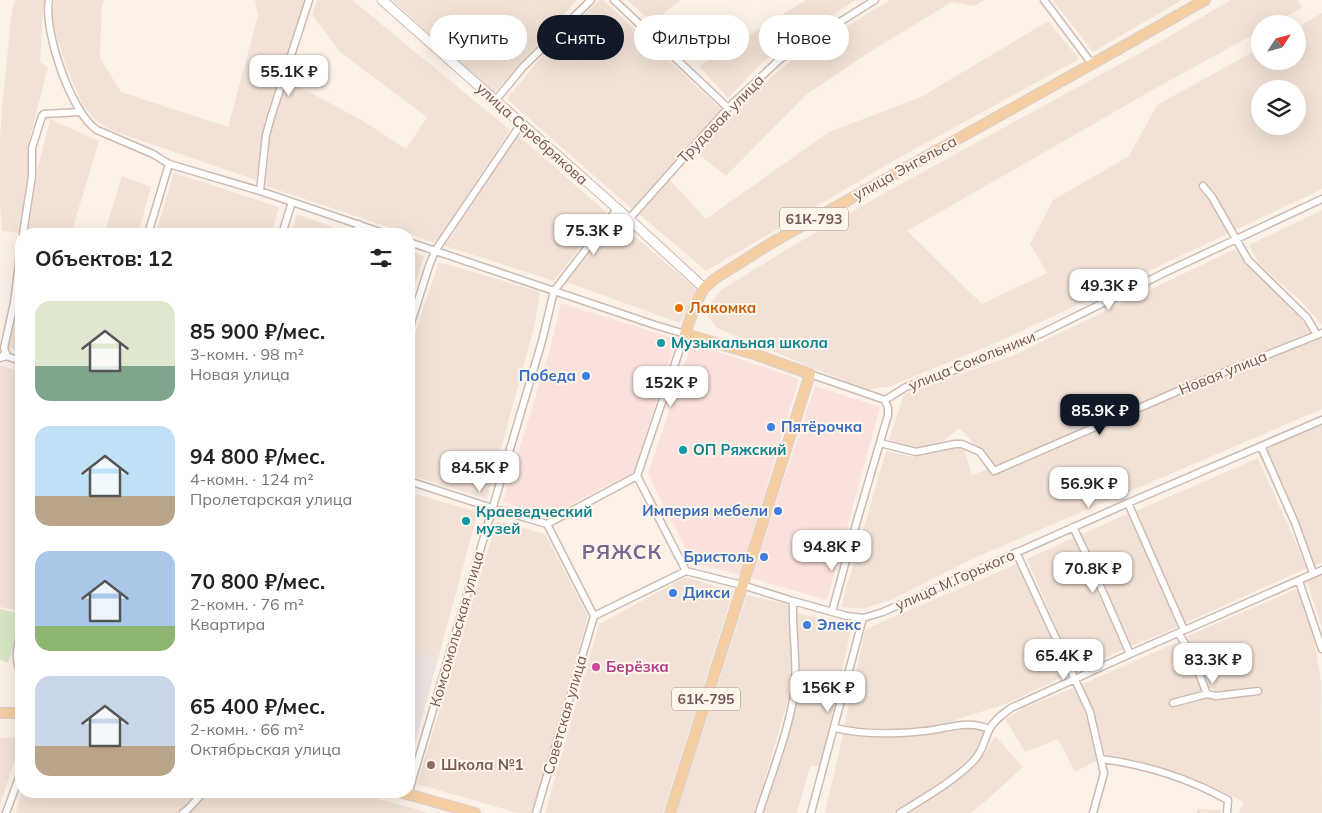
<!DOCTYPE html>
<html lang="ru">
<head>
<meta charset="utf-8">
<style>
	body { margin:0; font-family:Mulish,sans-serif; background:#f2f2f2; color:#222; height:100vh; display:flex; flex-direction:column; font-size:19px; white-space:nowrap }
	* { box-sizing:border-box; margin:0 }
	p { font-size:16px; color:#767676 }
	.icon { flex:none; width:28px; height:28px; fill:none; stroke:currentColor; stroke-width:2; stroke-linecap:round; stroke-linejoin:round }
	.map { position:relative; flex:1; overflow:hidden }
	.details { position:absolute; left:15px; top:228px; width:400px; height:570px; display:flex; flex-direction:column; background:#fff; border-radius:20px; box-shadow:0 5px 20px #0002 }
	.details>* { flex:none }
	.hud { position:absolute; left:430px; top:15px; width:475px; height:45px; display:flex; gap:10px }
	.needle { width:32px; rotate:54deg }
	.buttons { position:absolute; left:1251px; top:15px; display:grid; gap:10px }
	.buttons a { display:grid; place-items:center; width:55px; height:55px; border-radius:50%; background:#fff; box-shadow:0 5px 20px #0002; font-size:25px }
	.price { position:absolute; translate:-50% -42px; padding:0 11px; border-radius:10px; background:#fff; color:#222; font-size:16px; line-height:32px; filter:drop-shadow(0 1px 2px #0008) }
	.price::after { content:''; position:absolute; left:50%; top:30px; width:15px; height:11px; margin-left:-8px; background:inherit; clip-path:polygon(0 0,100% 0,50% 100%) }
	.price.active { background:#111827; color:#fff }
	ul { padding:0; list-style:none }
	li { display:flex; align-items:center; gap:15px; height:125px; padding:0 20px }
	li span { display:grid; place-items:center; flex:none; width:140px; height:100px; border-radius:15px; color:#555 }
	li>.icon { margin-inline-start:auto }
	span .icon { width:60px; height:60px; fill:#fffc; stroke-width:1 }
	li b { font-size:21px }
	h2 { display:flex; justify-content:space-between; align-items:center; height:60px; padding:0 20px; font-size:21px }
	.pill { padding:0 18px; border-radius:22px; background:#fff; box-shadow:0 5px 20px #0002; font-size:18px; line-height:45px }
	.pill.active { background:#111827; color:#fff }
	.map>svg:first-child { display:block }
</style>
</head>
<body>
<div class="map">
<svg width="1322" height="813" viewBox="0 0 1322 813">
	<rect width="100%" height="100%" fill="#fbf1e7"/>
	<path fill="#f2e2d6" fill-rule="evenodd" d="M 15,0 L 46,0 L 43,11 L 40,62 L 48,67 L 28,145 L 28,174 L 20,233 L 2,231 L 0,203 L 0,139 L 2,108 L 12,10 Z
		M 55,0 L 104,0 L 102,5 L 100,58 L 121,92 L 228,127 L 258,16 L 255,0 L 305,0 L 265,119 L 256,180 L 110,130 L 94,119 L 83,106 L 66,66 L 51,19 Z
		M 317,0 L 352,0 L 510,130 L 436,243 L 266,186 L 271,126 L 287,80 L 363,121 L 406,149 L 427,117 L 340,52 L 312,14 Z
		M 392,0 L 577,0 L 494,93 Z
		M 600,0 L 603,0 L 721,109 L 633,210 L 507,99 L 552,44 Z
		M 627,0 L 681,0 L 652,22 Z
		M 806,0 L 856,0 L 821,22 L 764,61 L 728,98 L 699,66 Z
		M 890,0 L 984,0 L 975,6 L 952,2 L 868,53 L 806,95 L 726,176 L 697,153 L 759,87 L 791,61 Z
		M 1053,0 L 1182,0 L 1093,52 Z
		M 1231,0 L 1297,0 L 1302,8 L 1273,24 L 1260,24 L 1260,31 L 1163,84 L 907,231 L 982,304 L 1047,273 L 1030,244 L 1053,200 L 1129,156 L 1157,105 L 1260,48 L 1260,61 L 1298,61 L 1298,27 L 1322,13 L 1322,189 L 1005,339 L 891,386 L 866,390 L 717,328 L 704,311 L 721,290 L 789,248 L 890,190 L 1151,47 ZM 1260,89 L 1298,89 L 1298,126 L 1260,126 Z
		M 1048,21 L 1079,59 L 897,159 L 706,271 L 639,214 L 669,179 L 706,219 L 829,132 L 921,97 Z
		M 50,119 L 99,141 L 71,234 L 28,234 L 38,168 Z
		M 518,135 L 607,213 L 554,281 L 445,246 Z
		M 174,173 L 279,207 L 271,234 L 155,234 Z
		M 122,176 L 151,187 L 138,234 L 104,234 Z
		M 1322,210 L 1322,325 L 1302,302 L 1260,265 L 1249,245 Z
		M 297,214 L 352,234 L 291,234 Z
		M 616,220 L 696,289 L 680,323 L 566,282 Z
		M 1235,249 L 1249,267 L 1291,306 L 1311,332 L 995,468 L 960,428 L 943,441 L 916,449 L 889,441 L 904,394 L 1012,356 Z
		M 409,251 L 424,256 L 409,303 Z
		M 439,262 L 540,292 L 534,328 L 487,499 L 409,475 L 409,352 Z
		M 21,277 L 21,352 L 8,347 Z
		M 1322,337 L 1322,409 L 974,558 L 891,600 L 862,609 L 841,607 L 886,451 L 915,457 L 963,447 L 972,475 L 988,469 L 992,475 L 1242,369 Z
		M 0,365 L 21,372 L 21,611 L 0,607 Z
		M 1322,424 L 1322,563 L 1311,567 L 1257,452 Z
		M 1258,458 L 1307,568 L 1185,623 L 1136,511 Z
		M 409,492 L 478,512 L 438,659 L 409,649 Z
		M 1129,513 L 1180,626 L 1129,647 L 1092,558 L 1080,535 Z
		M 497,521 L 545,534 L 588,616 L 533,813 L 518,813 L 417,784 Z
		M 1075,537 L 1091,567 L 1125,649 L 1075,671 L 1027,559 Z
		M 1017,564 L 1067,675 L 1008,703 L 940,725 L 907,729 L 844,727 L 865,631 L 872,626 Z
		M 1322,575 L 1322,628 L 1307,581 Z
		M 686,577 L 733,592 L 663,813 L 545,813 L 599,624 Z
		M 1297,589 L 1314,637 L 1321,681 L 1322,813 L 1239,813 L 1244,802 L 1207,784 L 1148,763 L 1105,754 L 1083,684 L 1180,641 L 1188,652 L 1203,692 L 1170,701 L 1172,707 L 1206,698 L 1220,699 L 1261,694 L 1261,686 L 1215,692 L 1210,688 L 1187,636 Z
		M 747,595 L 789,605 L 792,659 L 788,699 L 755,813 L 676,813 Z
		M 797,613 L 852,625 L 821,766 L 810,766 L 797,813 L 764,813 L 800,695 L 800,657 Z
		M 1073,688 L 1077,691 L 1100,759 L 1075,772 L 1058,739 L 1025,752 L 1005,719 L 1024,708 Z
		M 975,728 L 985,732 L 975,752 L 953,773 L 906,806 L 893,813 L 825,813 L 843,734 L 876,737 L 919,736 Z
		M 995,736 L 1023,767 L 988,799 L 971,813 L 909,813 L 951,785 L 981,759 Z
		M 21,737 L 21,741 L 0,804 L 0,738 Z
		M 22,791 L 351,791 L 429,813 L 16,813 Z
		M 1197,809 L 1221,810 L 1221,813 L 1197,813 Z"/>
	<path fill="#fbe1db" d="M 561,303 L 676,339 L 634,472 L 550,515 L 503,502 L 550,349 Z
		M 692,343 L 799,379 L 740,575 L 693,563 L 648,474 Z
		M 815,386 L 880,407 L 827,600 L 751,578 Z"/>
	<path fill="#ece4e0" d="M 409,649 L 438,659 L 409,765 Z"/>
	<path fill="#d7e8c6" d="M 0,609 L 21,614 L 21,622 L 8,663 L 0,660 Z"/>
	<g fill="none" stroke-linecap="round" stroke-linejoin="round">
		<defs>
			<path id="minor" d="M 49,0 C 43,30 71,113 97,130 L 153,154 L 169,164 L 260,191 L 386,234
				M 614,0 L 728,108
				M 1044,0 L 1092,64
				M 495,101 L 523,67 L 591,0
				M 1203,186 L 1212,197 L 1248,260 L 1307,318 L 1317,335
				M 260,191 L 266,135 L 271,117 L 309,0
				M 629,219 L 728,108 L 779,60 L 875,0
				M 23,234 L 32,176 L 32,148 L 42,116 L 44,114 L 80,112
				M 148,234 L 169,164
				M 282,234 L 292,202
				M 356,234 L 359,224
				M 409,242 L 655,325 L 685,334 L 637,476
				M 409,329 L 429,266 L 435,251 L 521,124
				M 3,355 L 21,361
				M 0,358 L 7,356 L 4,348 L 14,303 L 21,247
				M 810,374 L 885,400 L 906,387 L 952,371 L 1026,341 L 1168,271 L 1322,199
				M 880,443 L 916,452 L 955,444 L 962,444 L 980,452 L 994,471 L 1192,385 L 1322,333
				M 1261,446 L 1295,523 L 1313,573
				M 637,476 L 686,571
				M 409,481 L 492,508 L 547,524
				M 1128,503 L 1184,630
				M 547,524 L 594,616 L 686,571
				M 547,524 L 637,476
				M 1073,527 L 1088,558 L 1130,654
				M 1016,552 L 1090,712 L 1104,773 L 1093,813
				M 686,571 L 742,585 L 793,601 L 847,616 L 863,618 L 883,612 L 1128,503 L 1322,420
				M 1299,581 L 1322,649
				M 832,612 L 852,538 L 888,415 L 888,408 L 885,400
				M 21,633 C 17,647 14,660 21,672
				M 1178,633 L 1190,651 L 1207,694
				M 1173,703 L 1207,694 L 1216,696 L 1258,691
				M 835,728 C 863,735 896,734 925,731 C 947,729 968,719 989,729
				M 1102,759 C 1148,765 1188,778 1228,800 L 1227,813
				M 408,794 L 542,341 L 554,291 L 617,209
				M 6,813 L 21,772
				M 183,813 C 192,807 197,797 206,791
				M 536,813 L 594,616
				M 759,813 C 771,775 791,726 795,686 C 797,658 792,630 793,601
				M 811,813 L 863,618
				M 900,813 C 923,799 959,778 976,758 C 983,749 985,739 989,730 C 994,720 1003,714 1011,708 L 1130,654 L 1322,570"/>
			<path id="secondary" d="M 382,0 L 629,219 L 704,288"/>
			<path id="primary" d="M 0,713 L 21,713
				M 396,791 L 475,813
				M 670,813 L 810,374 L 754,354 L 685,334 L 695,305 L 704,288 L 716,278 L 773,242 L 1092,64 L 1205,0"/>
		</defs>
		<use href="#minor" stroke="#cebab1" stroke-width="9"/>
		<use href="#secondary" stroke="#d1b9ae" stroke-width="11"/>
		<use href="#primary" stroke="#d8d0cd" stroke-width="12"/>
		<use href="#minor" stroke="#fff" stroke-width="6"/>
		<use href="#secondary" stroke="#fff" stroke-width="9"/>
		<use href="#primary" stroke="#f5cea3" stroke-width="10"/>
	</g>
	<circle fill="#e8710a" stroke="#fef5ed" stroke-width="2" cx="679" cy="308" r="5"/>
	<g fill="#0f9aa8" stroke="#fef5ed" stroke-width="2">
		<circle cx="661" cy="343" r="5"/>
		<circle cx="683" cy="450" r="5"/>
		<circle cx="466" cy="521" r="5"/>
	</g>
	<g fill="#3f7fe0" stroke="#fef5ed" stroke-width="2">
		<circle cx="586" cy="376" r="5"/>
		<circle cx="771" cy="427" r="5"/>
		<circle cx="778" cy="511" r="5"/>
		<circle cx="764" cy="557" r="5"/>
		<circle cx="673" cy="593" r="5"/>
		<circle cx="807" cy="625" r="5"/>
	</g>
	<circle fill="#d1479c" stroke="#fef5ed" stroke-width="2" cx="596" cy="667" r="5"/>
	<circle fill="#8d6e63" stroke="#fef5ed" stroke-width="2" cx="431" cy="765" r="5"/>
	<g text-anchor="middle" stroke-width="4" stroke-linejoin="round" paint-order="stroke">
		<g fill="#fef5ed" stroke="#9d867d" stroke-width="1">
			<rect x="780" y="207.5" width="68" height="23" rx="4"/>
			<rect x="672" y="687.5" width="68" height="23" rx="4"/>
		</g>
		<g font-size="14" font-weight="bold" fill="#73564d">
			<text x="814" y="224">61К-793</text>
			<text x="706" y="704">61К-795</text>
		</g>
		<g font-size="15" fill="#73564d" stroke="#fef5ed">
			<text transform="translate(721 119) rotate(-46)" y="5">Трудовая улица</text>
			<text transform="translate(532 134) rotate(42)" y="5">улица Серебрякова</text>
			<text transform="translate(905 168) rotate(-29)" y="5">улица Энгельса</text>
			<text transform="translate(972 361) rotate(-22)" y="5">улица Сокольники</text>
			<text transform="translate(1223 373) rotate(-22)" y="5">Новая улица</text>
			<text transform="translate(955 580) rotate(-24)" y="5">улица М.Горького</text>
			<text transform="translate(457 629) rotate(-74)" y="5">Комсомольская улица</text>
			<text transform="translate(565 715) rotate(-74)" y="5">Советская улица</text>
		</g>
		<g font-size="15" font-weight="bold" fill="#c56008" stroke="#fef5ed" text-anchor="start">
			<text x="689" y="313">Лакомка</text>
		</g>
		<g font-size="15" font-weight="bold" fill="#0d838f" stroke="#fef5ed" text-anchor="start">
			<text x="671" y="348">Музыкальная школа</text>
			<text x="693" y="455">ОП Ряжский</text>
			<text x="476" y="517">Краеведческий<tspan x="476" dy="17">музей</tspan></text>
		</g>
		<g font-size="15" font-weight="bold" fill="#366cbe" stroke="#fef5ed" text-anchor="end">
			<text x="576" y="381">Победа</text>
			<text x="781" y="432" text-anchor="start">Пятёрочка</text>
			<text x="768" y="516">Империя мебели</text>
			<text x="754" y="562">Бристоль</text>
			<text x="683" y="598" text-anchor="start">Дикси</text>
			<text x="817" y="630" text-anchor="start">Элекс</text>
		</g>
		<g font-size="15" font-weight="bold" fill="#b23c85" stroke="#fef5ed" text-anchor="start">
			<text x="606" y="672">Берёзка</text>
		</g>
		<g font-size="15" font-weight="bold" fill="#785e54" stroke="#fef5ed" text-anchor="start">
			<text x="441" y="770">Школа №1</text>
		</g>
		<g font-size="20" font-weight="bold" letter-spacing="1" fill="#7c658f" stroke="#fef5ed">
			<text x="622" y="559">РЯЖСК</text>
		</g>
	</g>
</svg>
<div class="buttons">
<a><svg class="needle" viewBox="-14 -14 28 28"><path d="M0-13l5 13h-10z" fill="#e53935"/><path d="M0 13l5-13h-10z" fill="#767676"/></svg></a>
<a><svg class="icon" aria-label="layers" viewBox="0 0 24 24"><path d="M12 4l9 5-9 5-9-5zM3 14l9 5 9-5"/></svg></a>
</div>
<b class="price" style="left:289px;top:97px">55.1K ₽</b>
<b class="price" style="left:594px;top:256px">75.3K ₽</b>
<b class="price" style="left:1109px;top:311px">49.3K ₽</b>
<b class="price" style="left:671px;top:408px">152K ₽</b>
<b class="price active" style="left:1100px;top:436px">85.9K ₽</b>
<b class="price" style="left:480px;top:493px">84.5K ₽</b>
<b class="price" style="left:1089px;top:509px">56.9K ₽</b>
<b class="price" style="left:832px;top:572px">94.8K ₽</b>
<b class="price" style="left:1093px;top:594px">70.8K ₽</b>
<b class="price" style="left:1064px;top:681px">65.4K ₽</b>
<b class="price" style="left:1213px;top:685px">83.3K ₽</b>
<b class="price" style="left:828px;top:713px">156K ₽</b>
<div class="hud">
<a class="pill">Купить</a>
<a class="pill active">Снять</a>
<a class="pill">Фильтры</a>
<a class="pill">Новое</a>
</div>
<section class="details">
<h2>Объектов: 12<svg class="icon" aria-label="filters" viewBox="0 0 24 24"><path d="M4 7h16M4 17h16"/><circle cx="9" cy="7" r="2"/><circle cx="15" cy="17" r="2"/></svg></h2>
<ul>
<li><span style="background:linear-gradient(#dfe7d0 65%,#7fa58c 0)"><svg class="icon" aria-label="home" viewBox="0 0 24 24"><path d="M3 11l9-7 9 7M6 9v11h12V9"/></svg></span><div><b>85 900 ₽/мес.</b><p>3-комн. · 98 m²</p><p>Новая улица</p></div></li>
<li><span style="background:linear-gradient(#bfe0f5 70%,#b9a48a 0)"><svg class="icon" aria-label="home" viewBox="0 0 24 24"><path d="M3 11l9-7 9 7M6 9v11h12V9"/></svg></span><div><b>94 800 ₽/мес.</b><p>4-комн. · 124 m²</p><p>Пролетарская улица</p></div></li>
<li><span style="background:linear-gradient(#a9c7e8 75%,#8fb573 0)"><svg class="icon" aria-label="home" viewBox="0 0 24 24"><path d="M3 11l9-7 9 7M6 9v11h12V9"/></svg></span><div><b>70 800 ₽/мес.</b><p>2-комн. · 76 m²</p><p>Квартира</p></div></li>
<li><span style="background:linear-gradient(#c9d6e8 70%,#b9a48a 0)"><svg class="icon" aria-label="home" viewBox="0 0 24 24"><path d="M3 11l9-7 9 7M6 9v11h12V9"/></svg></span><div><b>65 400 ₽/мес.</b><p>2-комн. · 66 m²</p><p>Октябрьская улица</p></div></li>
</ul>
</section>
</div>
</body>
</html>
